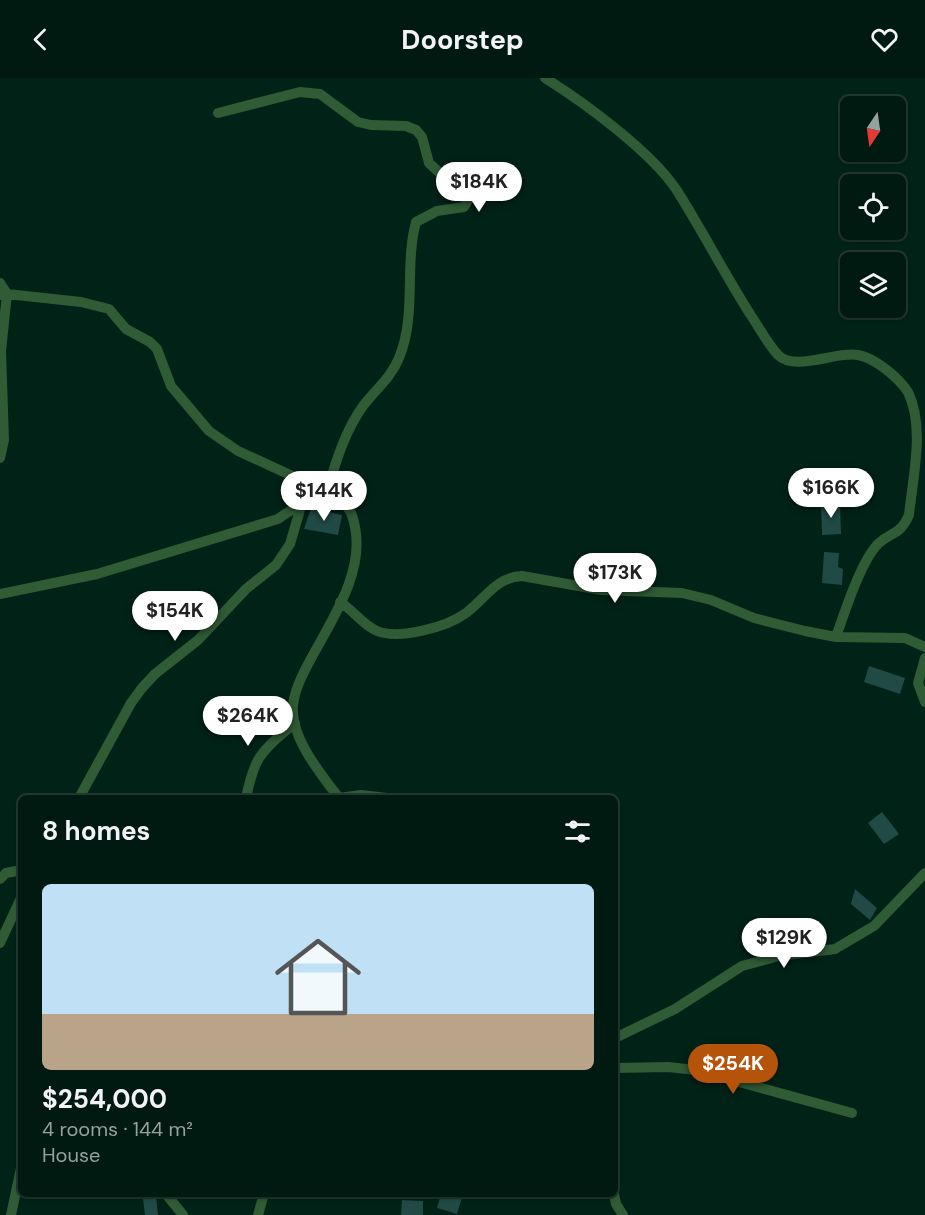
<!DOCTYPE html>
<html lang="en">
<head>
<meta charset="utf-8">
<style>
	body { margin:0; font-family:"DM Sans",sans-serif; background:#0a231a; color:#f1f3f6; height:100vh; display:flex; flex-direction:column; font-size:22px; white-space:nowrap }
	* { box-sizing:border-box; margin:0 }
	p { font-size:20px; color:#95a19f }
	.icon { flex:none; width:33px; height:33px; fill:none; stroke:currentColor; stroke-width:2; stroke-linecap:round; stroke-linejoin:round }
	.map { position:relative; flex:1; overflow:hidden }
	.panel { position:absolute; left:18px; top:717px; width:600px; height:402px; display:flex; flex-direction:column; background:#001a11; border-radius:9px; box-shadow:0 2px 4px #0004,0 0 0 2px #223831 }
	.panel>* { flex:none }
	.needle { width:39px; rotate:193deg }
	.controls { position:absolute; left:840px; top:18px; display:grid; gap:12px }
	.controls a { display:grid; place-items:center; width:66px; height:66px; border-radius:9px; background:#001a11; box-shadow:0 2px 4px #0004,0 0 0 2px #223831; font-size:30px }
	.price { position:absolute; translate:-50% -51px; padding:0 14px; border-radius:21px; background:#fff; color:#222; font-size:20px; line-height:39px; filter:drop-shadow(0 2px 3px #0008) }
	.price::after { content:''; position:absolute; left:50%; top:36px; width:18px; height:14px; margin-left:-9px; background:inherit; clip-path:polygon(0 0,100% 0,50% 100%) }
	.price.selected { background:#b45309; color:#fff }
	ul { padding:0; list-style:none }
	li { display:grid; align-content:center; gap:12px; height:318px; padding:0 24px }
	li+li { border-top:2px solid #223831 }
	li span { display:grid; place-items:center; height:186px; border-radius:9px; color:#555 }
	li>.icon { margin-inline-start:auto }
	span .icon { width:108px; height:108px; fill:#fffc; stroke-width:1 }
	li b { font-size:26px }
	h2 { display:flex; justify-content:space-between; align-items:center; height:72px; padding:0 24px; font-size:26px }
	header { display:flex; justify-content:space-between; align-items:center; height:78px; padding:0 24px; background:#001a11; font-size:27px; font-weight:700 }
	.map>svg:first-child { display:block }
</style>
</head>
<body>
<header><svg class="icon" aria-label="back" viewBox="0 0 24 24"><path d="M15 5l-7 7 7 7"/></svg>Doorstep<svg class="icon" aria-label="heart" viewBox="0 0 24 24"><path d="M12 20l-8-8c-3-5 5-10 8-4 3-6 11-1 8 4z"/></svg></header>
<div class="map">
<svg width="925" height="1137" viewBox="0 0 925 1137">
	<rect width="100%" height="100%" fill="#002217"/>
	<path fill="#214a47" d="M 840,425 L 841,456 L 822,457 L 821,426 Z
		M 311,430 L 342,437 L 338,457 L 304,451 Z
		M 824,474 L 839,475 L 838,489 L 843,491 L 842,507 L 822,505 Z
		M 869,588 L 905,600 L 900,616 L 864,604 Z
		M 882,734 L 899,756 L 884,766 L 868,745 Z
		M 855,811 L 877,830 L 870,842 L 851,826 Z
		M 441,1116 L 463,1116 L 457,1136 L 437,1130 Z
		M 156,1118 L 158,1137 L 145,1137 L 143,1120 Z
		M 402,1122 L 423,1123 L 423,1137 L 401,1137 Z"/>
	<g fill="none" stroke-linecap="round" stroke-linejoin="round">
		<path stroke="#2f5b35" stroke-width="10" d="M 545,0 C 585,25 650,73 676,111 C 702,152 724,195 750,236 C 759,249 767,265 778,277 C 795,294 836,273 858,277 C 875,280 898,299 908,314 C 925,349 913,398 909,437 C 900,457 893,453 879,465 C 862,480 844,536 836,559
			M 218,35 L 300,14 L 320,16 L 358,44 L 371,47 L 406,48 L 416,52 L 422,59 L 429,85 L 442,97 L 462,107 L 470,119 L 464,129 L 437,133 L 416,144 C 404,188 417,237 399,280 C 391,300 375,312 363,328 C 345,353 334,387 327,417
			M 0,205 L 7,216 L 81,224 L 109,231 L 126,251 L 150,264 L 157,271 L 171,308 L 209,353 L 238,373 L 301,402 L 315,421
			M 0,380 L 4,362 L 1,273 L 7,216 L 1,217
			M 0,516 L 97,496 L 278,441 C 296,429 323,408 343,425 C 351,431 353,439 355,449 C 364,494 334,538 313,577 C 305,592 295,609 293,627 C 290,660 321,696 339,720
			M 340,524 C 353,532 363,547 377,553 C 399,562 447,549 466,535 C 485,521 496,499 522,498 L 601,512 L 682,515 L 711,522 L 754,540 L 805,553 L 836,559 L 905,560 L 925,569
			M 925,580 L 918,605 L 925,624
			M 79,720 L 131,625 L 142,610 L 155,596 L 198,562 L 246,511 L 276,487 L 290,466 L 302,425
			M 246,720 C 255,676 262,673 295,645
			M 339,720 L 361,717 L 387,720
			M 0,801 L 6,795 L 21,792
			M 0,865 L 21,820
			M 615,960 L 675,931 L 742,888 L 779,878 L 835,871 L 874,848 L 925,795
			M 615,990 L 668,989 L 696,992 L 852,1035
			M 615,1065 L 615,1108
			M 166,1116 L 183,1137
			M 614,1116 L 616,1126 L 623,1137
			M 11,1137 L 21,1090
			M 258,1137 L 264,1116"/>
	</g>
</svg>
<div class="controls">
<a><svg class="needle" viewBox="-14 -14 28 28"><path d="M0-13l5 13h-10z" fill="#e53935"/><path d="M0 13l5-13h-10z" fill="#95a19f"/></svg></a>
<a><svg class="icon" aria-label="locate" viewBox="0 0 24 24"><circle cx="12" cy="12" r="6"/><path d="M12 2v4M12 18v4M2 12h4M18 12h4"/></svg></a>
<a><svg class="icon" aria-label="layers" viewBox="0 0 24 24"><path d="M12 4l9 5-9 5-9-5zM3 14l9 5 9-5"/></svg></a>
</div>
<b class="price" style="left:479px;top:135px">$184K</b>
<b class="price" style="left:831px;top:441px">$166K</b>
<b class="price" style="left:324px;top:444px">$144K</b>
<b class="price" style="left:615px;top:526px">$173K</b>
<b class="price" style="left:175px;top:564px">$154K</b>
<b class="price" style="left:248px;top:669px">$264K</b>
<b class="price" style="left:784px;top:891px">$129K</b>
<b class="price selected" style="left:733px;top:1017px">$254K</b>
<section class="panel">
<h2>8 homes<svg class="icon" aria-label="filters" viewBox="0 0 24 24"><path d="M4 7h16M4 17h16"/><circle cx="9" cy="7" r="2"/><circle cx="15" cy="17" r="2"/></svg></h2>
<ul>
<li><span style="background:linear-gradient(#bfe0f5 70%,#b9a48a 0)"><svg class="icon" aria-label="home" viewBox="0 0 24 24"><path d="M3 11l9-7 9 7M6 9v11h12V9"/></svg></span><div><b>$254,000</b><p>4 rooms · 144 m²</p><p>House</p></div></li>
</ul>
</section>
</div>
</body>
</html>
